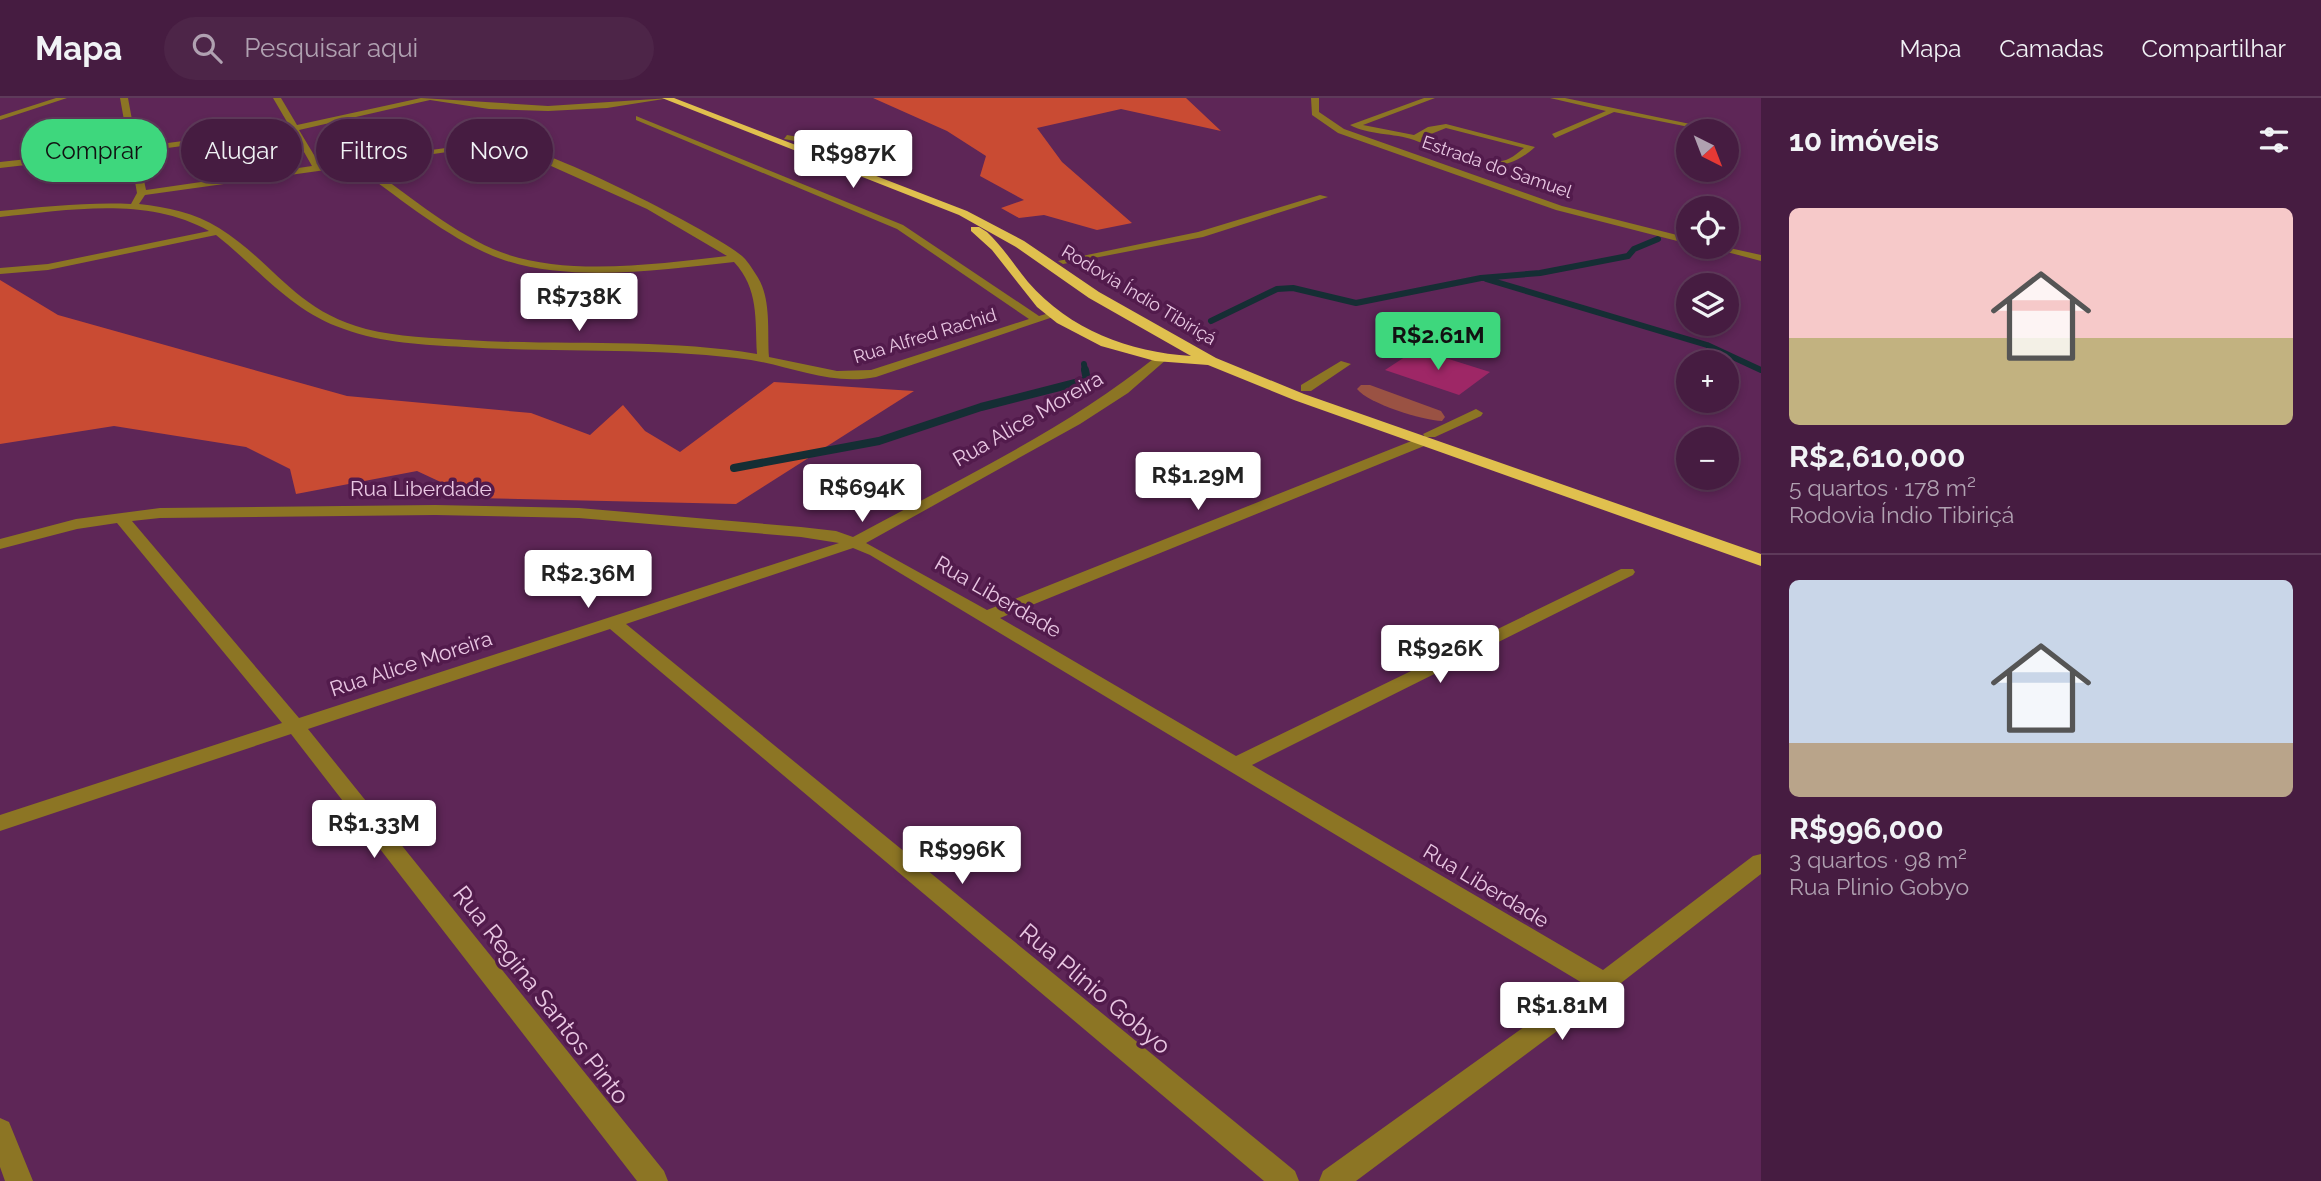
<!DOCTYPE html>
<html lang="pt">
<head>
<meta charset="utf-8">
<style>
	body { margin:0; font-family:Raleway,sans-serif; background:#4d2548; color:#f1f3f6; height:100vh; display:flex; flex-direction:column; font-size:26px; white-space:nowrap }
	* { box-sizing:border-box; margin:0 }
	p { font-size:23px; color:#b0a1b1 }
	.icon { flex:none; width:38px; height:38px; fill:none; stroke:currentColor; stroke-width:2; stroke-linecap:round; stroke-linejoin:round }
	.map { position:relative; flex:1; overflow:hidden }
	.details { display:flex; flex-direction:column; background:#461c41; width:560px }
	.details>* { flex:none }
	.top-card { position:absolute; left:21px; top:21px; width:665px; height:63px; display:flex; gap:14px }
	.needle { width:46px; rotate:138deg }
	.fabs { position:absolute; left:1676px; top:21px; display:grid; gap:14px }
	.fabs a { display:grid; place-items:center; width:63px; height:63px; border-radius:50%; background:#461c41; box-shadow:0 4px 10px #0003,0 0 0 2px #5e3a5a; font-size:35px }
	.price { position:absolute; translate:-50% -60px; padding:0 16px; border-radius:7px; background:#fff; color:#222; font-size:23px; line-height:46px; filter:drop-shadow(0 2px 4px #0008) }
	.price::after { content:''; position:absolute; left:50%; top:42px; width:21px; height:16px; margin-left:-10px; background:inherit; clip-path:polygon(0 0,100% 0,50% 100%) }
	.price.active { background:#3ed77d; color:#111 }
	ul { padding:0; list-style:none }
	li { display:grid; align-content:center; gap:14px; height:371px; padding:0 28px }
	li+li { border-top:2px solid #5e3a5a }
	li span { display:grid; place-items:center; height:217px; border-radius:10px; color:#555 }
	li>.icon { margin-inline-start:auto }
	span .icon { width:126px; height:126px; fill:#fffc; stroke-width:1 }
	li b { font-size:30px }
	h2 { display:flex; justify-content:space-between; align-items:center; height:84px; padding:0 28px; font-size:30px }
	.chip { padding:0 24px; border-radius:32px; background:#461c41; box-shadow:0 4px 10px #0003,0 0 0 2px #5e3a5a; font-size:24px; line-height:63px }
	.chip.active { background:#3ed77d; color:#111 }
	header { display:flex; align-items:center; gap:42px; box-sizing:border-box; height:98px; padding:0 35px; background:#461c41; border-bottom:2px solid #5e3a5a }
	header strong { font-size:33px }
	nav { display:flex; gap:38px; margin-inline-start:auto; font-size:24px }
	.search { width:490px; height:63px; background:#4d2548; display:flex; align-items:center; gap:18px; box-sizing:border-box; padding:0 24px; border-radius:38px; color:#b0a1b1; font-size:26px }
	main { display:flex; flex:1; min-height:0 }
	.map>svg:first-child { display:block }
</style>
</head>
<body>
<header>
<strong>Mapa</strong>
<div class="search"><svg class="icon" aria-label="search" viewBox="0 0 24 24"><circle cx="10" cy="10" r="6"/><path d="M15 15l6 6"/></svg>Pesquisar aqui</div>
<nav><a>Mapa</a><a>Camadas</a><a>Compartilhar</a></nav>
</header>
<main>
<div class="map">
<svg width="1761" height="1083" viewBox="0 0 1761 1083">
	<rect width="100%" height="100%" fill="#5e2657"/>
	<path fill="#9a5243" d="M 1361,287 L 1370,287 L 1441,313 L 1445,319 L 1442,323 C 1422,322 1369,306 1357,291 Z"/>
	<path fill="#c94b33" d="M 873,0 L 1186,0 L 1221,33 L 1121,11 L 1037,30 L 1062,64 L 1132,125 L 1097,132 L 1044,117 L 1019,120 L 1001,110 L 1024,102 L 980,78 L 986,58 L 947,33 Z
		M 0,182 L 58,217 L 347,298 L 531,315 L 590,337 L 623,307 L 645,333 L 680,354 L 774,284 L 914,293 L 736,406 L 475,400 L 417,373 L 296,396 L 290,371 L 246,349 L 114,328 L 0,346 Z"/>
	<g fill="none" stroke-linecap="round" stroke-linejoin="round">
		<path stroke="#152e34" stroke-width="6" d="M 1486,181 L 1707,247 L 1761,272
			M 1211,223 L 1277,191 L 1293,190 L 1356,205 L 1481,180 L 1540,175 L 1628,158 L 1634,151 L 1658,141
			M 1084,266 L 1085,274"/>
		<path stroke="#152e34" stroke-width="8" d="M 734,370 L 879,343 L 981,309 L 1087,282 L 1085,272"/>
	</g>
	<path fill="#9e2766" d="M 1417,251 L 1490,274 L 1459,297 L 1385,272 Z"/>
	<g fill="none" stroke-linecap="round" stroke-linejoin="round">
		<path fill="#8c7524" fill-rule="evenodd" d="M 56,0 L 67,0 L 0,22 L 0,18 Z
			M 120,0 L 128,0 L 137,49 L 290,29 L 273,0 L 281,0 L 297,27 L 421,0 L 548,8 L 670,0 L 607,10 L 548,13 L 489,11 L 430,2 L 299,32 L 320,67 L 468,47 L 496,46 L 504,29 L 510,29 L 505,46 C 538,45 714,134 742,158 C 746,161 752,170 755,175 C 772,198 767,232 769,259 L 837,273 L 871,272 L 1029,221 L 897,131 L 636,22 L 636,18 L 903,127 L 1039,218 L 1056,213 L 1062,216 L 876,279 C 833,288 793,269 751,262 C 657,249 559,255 464,249 C 424,247 382,245 344,231 C 291,213 259,171 216,137 L 48,172 L 0,176 L 0,170 L 48,166 L 209,133 C 147,98 68,112 0,119 L 0,113 C 44,109 87,104 131,106 L 137,95 L 130,55 L 0,70 L 0,64 L 129,50 ZM 292,33 L 312,68 L 146,92 L 138,54 ZM 511,50 L 647,111 L 727,158 C 656,166 560,180 493,151 C 446,130 406,95 364,66 L 468,51 ZM 354,68 C 396,97 437,132 484,154 C 555,188 658,172 734,164 C 759,191 755,221 757,256 C 661,240 562,248 466,242 C 433,240 398,239 366,231 C 294,212 275,165 219,130 C 195,115 167,109 139,106 L 145,97 Z
			M 1311,0 L 1319,0 L 1319,14 L 1344,31 L 1562,108 L 1689,140 L 1689,146 L 1556,112 L 1338,35 L 1312,17 Z
			M 1424,0 L 1435,0 L 1363,27 L 1414,37 L 1428,29 L 1446,26 L 1535,49 C 1494,87 1457,58 1414,42 C 1394,35 1368,37 1350,27 ZM 1446,30 L 1524,50 C 1519,54 1512,60 1506,62 C 1479,70 1445,50 1421,40 Z
			M 1550,0 L 1565,0 L 1724,33 L 1709,33 L 1614,14 L 1555,40 L 1552,36 L 1606,13 Z
			M 787,37 L 882,54 L 890,59 L 892,66 L 885,77 L 879,77 L 884,66 L 876,58 L 784,41 Z
			M 1320,97 L 1328,99 L 1203,139 L 1063,166 L 1058,163 L 1198,134 Z
			M 1708,149 L 1725,149 L 1761,157 L 1761,163 Z
			M 1157,258 L 1167,261 L 1128,295 L 1080,326 L 866,445 L 987,512 L 1419,340 L 1429,340 L 1429,346 L 1000,520 L 1236,658 L 1621,471 L 1633,471 L 1635,474 L 1633,477 L 1252,667 L 1603,872 L 1753,758 L 1761,756 L 1761,776 L 1612,892 L 1356,1083 L 1319,1083 L 1323,1073 L 1584,886 L 870,457 L 853,450 L 626,526 L 1295,1073 L 1299,1083 L 1264,1083 L 610,531 L 308,631 L 664,1073 L 668,1083 L 637,1083 L 291,636 L 0,733 L 0,717 L 282,625 L 117,425 L 77,431 L 0,451 L 0,441 L 76,421 L 160,410 L 435,407 L 579,410 L 801,429 L 836,433 L 853,439 C 956,383 1065,332 1157,258 ZM 435,417 L 579,420 L 801,439 L 839,445 L 299,620 L 132,423 L 160,420 Z
			M 1341,263 L 1351,266 L 1311,293 L 1301,293 L 1301,287 Z
			M 1476,311 L 1483,315 L 1481,318 L 1435,339 L 1425,339 L 1423,336 Z
			M 0,1020 L 9,1024 L 33,1083 L 5,1083 L 0,1069 Z"/>
		<path fill="#e0c04e" fill-rule="evenodd" d="M 662,0 L 674,0 L 967,113 L 1024,143 L 1099,194 L 1216,260 L 1304,296 L 1761,456 L 1761,468 L 1294,302 L 1208,267 L 1155,263 L 1101,248 L 1057,225 L 1037,209 L 992,152 L 971,133 L 971,129 L 979,129 L 987,134 C 1003,149 1014,167 1028,184 C 1070,232 1129,254 1191,258 L 1089,200 L 1016,149 L 959,117 Z"/>
	</g>
	<g text-anchor="middle" stroke-width="7" stroke-linejoin="round" paint-order="stroke">
		<g font-size="18" fill="#e9c7e3" stroke="#521b4c">
			<text transform="translate(1497 69) rotate(19)" y="6">Estrada do Samuel</text>
			<text transform="translate(1139 197) rotate(31)" y="6">Rodovia Índio Tibiriçá</text>
			<text transform="translate(925 238) rotate(-17)" y="6">Rua Alfred Rachid</text>
		</g>
		<g font-size="21" fill="#e9c7e3" stroke="#521b4c">
			<text transform="translate(1028 321) rotate(-30)" y="7">Rua Alice Moreira</text>
			<text x="421" y="398">Rua Liberdade</text>
			<text transform="translate(998 499) rotate(30)" y="7">Rua Liberdade</text>
			<text transform="translate(411 566) rotate(-18)" y="7">Rua Alice Moreira</text>
			<text transform="translate(1486 788) rotate(31)" y="7">Rua Liberdade</text>
		</g>
		<g font-size="24" fill="#e9c7e3" stroke="#521b4c">
			<text transform="translate(1095 891) rotate(40)" y="8">Rua Plinio Gobyo</text>
			<text transform="translate(541 897) rotate(52)" y="8">Rua Regina Santos Pinto</text>
		</g>
	</g>
</svg>
<div class="fabs">
<a><svg class="needle" viewBox="-14 -14 28 28"><path d="M0-13l5 13h-10z" fill="#e53935"/><path d="M0 13l5-13h-10z" fill="#b0a1b1"/></svg></a>
<a><svg class="icon" aria-label="locate" viewBox="0 0 24 24"><circle cx="12" cy="12" r="6"/><path d="M12 2v4M12 18v4M2 12h4M18 12h4"/></svg></a>
<a><svg class="icon" aria-label="layers" viewBox="0 0 24 24"><path d="M12 4l9 5-9 5-9-5zM3 14l9 5 9-5"/></svg></a>
<a>+</a>
<a>−</a>
</div>
<b class="price" style="left:853px;top:92px">R$987K</b>
<b class="price" style="left:579px;top:235px">R$738K</b>
<b class="price active" style="left:1438px;top:274px">R$2.61M</b>
<b class="price" style="left:1198px;top:414px">R$1.29M</b>
<b class="price" style="left:862px;top:426px">R$694K</b>
<b class="price" style="left:588px;top:512px">R$2.36M</b>
<b class="price" style="left:1440px;top:587px">R$926K</b>
<b class="price" style="left:374px;top:762px">R$1.33M</b>
<b class="price" style="left:962px;top:788px">R$996K</b>
<b class="price" style="left:1562px;top:944px">R$1.81M</b>
<div class="top-card">
<a class="chip active">Comprar</a>
<a class="chip">Alugar</a>
<a class="chip">Filtros</a>
<a class="chip">Novo</a>
</div>
</div>
<section class="details">
<h2>10 imóveis<svg class="icon" aria-label="filters" viewBox="0 0 24 24"><path d="M4 7h16M4 17h16"/><circle cx="9" cy="7" r="2"/><circle cx="15" cy="17" r="2"/></svg></h2>
<ul>
<li><span style="background:linear-gradient(#f6c9c9 60%,#c2b280 0)"><svg class="icon" aria-label="home" viewBox="0 0 24 24"><path d="M3 11l9-7 9 7M6 9v11h12V9"/></svg></span><div><b>R$2,610,000</b><p>5 quartos · 178 m²</p><p>Rodovia Índio Tibiriçá</p></div></li>
<li><span style="background:linear-gradient(#c9d6e8 75%,#b9a48a 0)"><svg class="icon" aria-label="home" viewBox="0 0 24 24"><path d="M3 11l9-7 9 7M6 9v11h12V9"/></svg></span><div><b>R$996,000</b><p>3 quartos · 98 m²</p><p>Rua Plinio Gobyo</p></div></li>
</ul>
</section>
</main>
</body>
</html>
